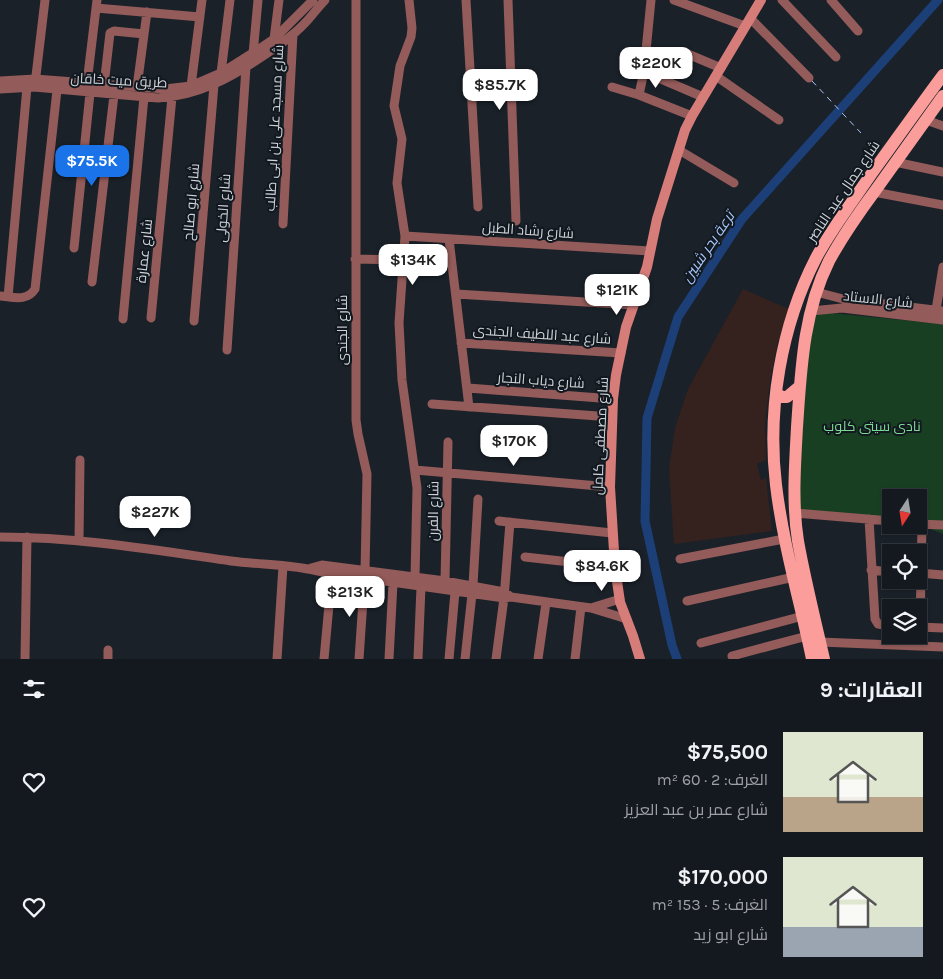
<!DOCTYPE html>
<html lang="ar">
<head>
<meta charset="utf-8">
<style>
	body { margin:0; font-family:Karla,Cairo,sans-serif; background:#21262c; color:#f1f3f6; direction:rtl; height:100vh; display:flex; flex-direction:column; font-size:19px; white-space:nowrap }
	* { box-sizing:border-box; margin:0 }
	p { font-size:16px; color:#9da0a4 }
	.icon { flex:none; width:28px; height:28px; fill:none; stroke:currentColor; stroke-width:2; stroke-linecap:round; stroke-linejoin:round }
	.map { position:relative; height:659px; overflow:hidden; direction:ltr }
	.drawer { display:flex; flex-direction:column; background:#14191f; flex:1 }
	.drawer>* { flex:none }
	.needle { width:32px; rotate:192deg }
	.fabs { position:absolute; left:882px; top:489px; display:grid; gap:10px }
	.fabs a { display:grid; place-items:center; width:45px; height:45px; border-radius:0px; background:#14191f; box-shadow:0 1px 4px #0004,0 0 0 1px #33383d; font-size:25px }
	.price { position:absolute; translate:-50% -42px; padding:0 11px; border-radius:10px; background:#fff; color:#222; font-size:16px; line-height:32px; filter:drop-shadow(0 1px 2px #0008) }
	.price::after { content:''; position:absolute; left:50%; top:30px; width:15px; height:11px; margin-left:-8px; background:inherit; clip-path:polygon(0 0,100% 0,50% 100%) }
	.price.active { background:#1a73e8; color:#fff }
	ul { padding:0; list-style:none }
	li { display:flex; align-items:center; gap:15px; height:125px; padding:0 20px }
	li span { display:grid; place-items:center; flex:none; width:140px; height:100px; border-radius:0px; color:#555 }
	li>.icon { margin-inline-start:auto }
	span .icon { width:60px; height:60px; fill:#fffc; stroke-width:1 }
	li b { font-size:21px }
	h2 { display:flex; justify-content:space-between; align-items:center; height:60px; padding:0 20px; font-size:21px }
	.map>svg:first-child { display:block }
</style>
</head>
<body>
<div class="map">
<svg width="943" height="659" viewBox="0 0 943 659">
	<rect width="100%" height="100%" fill="#1a2129"/>
	<path fill="#35221e" d="M 743,289 L 789,309 L 778,342 L 770,380 L 765,423 L 766,460 L 757,464 L 761,480 L 766,478 L 772,531 L 674,544 L 669,469 L 675,428 L 688,389 Z"/>
	<path fill="#193f22" d="M 811,311 L 943,324 L 943,534 L 919,524 L 919,498 L 891,498 L 891,521 L 795,513 Z"/>
	<g fill="none" stroke-linecap="round" stroke-linejoin="round">
		<path stroke="#1c3f78" stroke-width="9" d="M 677,659 L 672,645 L 645,521 L 647,418 L 678,317 L 742,219 L 938,0"/>
		<path stroke="#a6c6fa" stroke-width="1" stroke-dasharray="6 5" stroke-linecap="butt" d="M 812,81 L 861,133"/>
		<path stroke="#935b59" stroke-width="9" d="M 356,0 L 356,420 L 358,434 L 367,474 L 365,571 L 359,659
			M 409,0 L 412,28 L 411,37 L 400,66 L 394,106 L 402,139 L 397,183 L 405,236 L 399,323 L 402,380 L 417,488 L 415,577
			M 466,0 L 478,207
			M 508,0 L 516,221
			M 674,0 L 745,26
			M 782,0 L 836,57
			M 831,0 L 858,31
			M 96,8 L 200,17
			M 750,18 L 809,78
			M 274,39 L 279,0
			M 683,52 L 721,68
			M 253,54 L 258,0
			M 221,73 L 230,0
			M 654,76 L 703,97
			M 716,76 L 779,120
			M 0,81 L 35,79 L 165,89 L 191,86 L 221,73 L 262,47 L 274,39 L 313,0
			M 87,83 L 97,0
			M 35,84 L 45,0
			M 104,85 L 110,33 L 114,31 L 144,34
			M 191,86 L 202,0
			M 137,87 L 147,12
			M 612,87 L 639,95 L 692,116
			M 0,89 L 34,87 L 158,98 C 198,96 230,78 263,56 C 278,46 293,36 305,23 C 312,16 318,7 325,0
			M 639,95 L 644,71 L 651,0
			M 926,120 L 943,126
			M 679,150 L 734,183
			M 895,162 L 943,172
			M 874,192 L 943,205
			M 283,224 L 293,34
			M 405,236 L 650,251
			M 449,239 L 469,407
			M 74,248 L 90,93
			M 355,259 L 404,260
			M 92,282 L 114,95
			M 816,292 L 843,299 L 943,311
			M 456,294 L 634,305
			M 0,296 C 13,297 27,302 35,289 L 57,90
			M 8,297 L 27,87
			M 936,310 L 943,267
			M 811,311 L 842,308 L 943,320
			M 151,318 L 172,97
			M 123,319 L 144,97
			M 194,321 L 214,85
			M 461,343 L 621,353
			M 227,350 L 246,67
			M 468,388 L 613,399
			M 432,404 L 612,417
			M 415,470 L 610,487
			M 795,513 L 891,521
			M 869,519 L 875,619 L 878,624 L 891,626
			M 499,521 L 612,533
			M 919,524 L 943,525
			M 0,537 C 78,537 155,550 231,561 C 262,565 293,564 322,572 L 504,598 L 511,597 L 591,608 L 627,619
			M 79,541 L 80,460
			M 525,557 L 615,567
			M 680,559 L 784,539
			M 311,568 L 322,565 L 445,581 L 504,592 L 511,597
			M 871,570 L 891,572
			M 919,573 L 943,575
			M 445,581 L 448,442
			M 473,585 L 478,499
			M 687,601 L 794,577
			M 591,608 L 620,599
			M 919,627 L 943,628
			M 920,627 L 922,524
			M 820,642 L 943,647
			M 701,643 L 803,616
			M 108,650 L 108,659
			M 732,656 L 807,636
			M 25,659 L 27,537
			M 277,659 L 283,566
			M 324,659 L 332,573
			M 389,659 L 393,583
			M 418,659 L 421,587
			M 449,659 L 455,592
			M 465,659 L 472,594
			M 496,659 L 504,598 L 510,522
			M 538,659 L 546,603
			M 575,659 L 581,607"/>
		<path stroke="#d67c79" stroke-width="10" d="M 640,659 L 633,636 L 620,602 L 615,567 L 610,487 L 613,399 L 616,375 L 626,327 L 647,267 L 657,219 L 685,130 L 692,116 L 761,0"/>
		<path stroke="#fb9d9a" stroke-width="12" d="M 777,394 L 782,397 L 787,397 L 800,386
			M 812,659 C 800,601 783,544 776,485 C 767,409 781,326 816,258 C 832,228 853,201 872,173 C 896,140 919,107 943,75
			M 824,659 C 815,620 805,580 798,541 C 792,503 795,465 797,427 C 801,370 803,313 829,261 C 842,237 858,214 875,191 C 897,160 920,128 943,96"/>
	</g>
	<g text-anchor="middle" stroke-width="4" stroke-linejoin="round" paint-order="stroke">
		<g font-size="14" fill="#ced3d8" stroke="#11181f">
			<text transform="translate(119 80) rotate(3)" y="5">طريق ميت خاقان</text>
			<text transform="translate(274 128) rotate(-87)" y="5">شارع مسجد على بن ابى طالب</text>
			<text transform="translate(843 191) rotate(-56)" y="5">شارع جمال عبد الناصر</text>
			<text transform="translate(191 202) rotate(-85)" y="5">شارع ابو صالح</text>
			<text transform="translate(223 208) rotate(-86)" y="5">شارع الخولى</text>
			<text transform="translate(528 230) rotate(4)" y="5">شارع رشاد الطبل</text>
			<text transform="translate(144 251) rotate(-84)" y="5">شارع عمارة</text>
			<text transform="translate(878 299) rotate(6)" y="5">شارع الاستاد</text>
			<text transform="translate(342 330) rotate(-90)" y="5">شارع الجندى</text>
			<text transform="translate(542 334) rotate(4)" y="5">شارع عبد اللطيف الجندى</text>
			<text transform="translate(541 380) rotate(4)" y="5">شارع دياب النجار</text>
			<text transform="translate(600 436) rotate(-87)" y="5">شارع مصطفى كامل</text>
			<text transform="translate(433 511) rotate(-89)" y="5">شارع الفرن</text>
		</g>
		<g font-size="14" fill="#7dd991" stroke="#11181f">
			<text x="872" y="431">نادى سيتى كلوب</text>
		</g>
		<g font-size="15" font-style="italic" fill="#a6c6fa" stroke="#11181f">
			<text transform="translate(708 247) rotate(-56)" y="5">ترعة بحر شبين</text>
		</g>
	</g>
</svg>
<div class="fabs">
<a><svg class="needle" viewBox="-14 -14 28 28"><path d="M0-13l5 13h-10z" fill="#e53935"/><path d="M0 13l5-13h-10z" fill="#9da0a4"/></svg></a>
<a><svg class="icon" aria-label="locate" viewBox="0 0 24 24"><circle cx="12" cy="12" r="6"/><path d="M12 2v4M12 18v4M2 12h4M18 12h4"/></svg></a>
<a><svg class="icon" aria-label="layers" viewBox="0 0 24 24"><path d="M12 4l9 5-9 5-9-5zM3 14l9 5 9-5"/></svg></a>
</div>
<b class="price" style="left:656px;top:89px">$220K</b>
<b class="price" style="left:500px;top:111px">$85.7K</b>
<b class="price active" style="left:92px;top:187px">$75.5K</b>
<b class="price" style="left:413px;top:286px">$134K</b>
<b class="price" style="left:617px;top:316px">$121K</b>
<b class="price" style="left:514px;top:467px">$170K</b>
<b class="price" style="left:155px;top:538px">$227K</b>
<b class="price" style="left:602px;top:592px">$84.6K</b>
<b class="price" style="left:350px;top:618px">$213K</b>
</div>
<section class="drawer">
<h2>العقارات: 9<svg class="icon" aria-label="filters" viewBox="0 0 24 24"><path d="M4 7h16M4 17h16"/><circle cx="9" cy="7" r="2"/><circle cx="15" cy="17" r="2"/></svg></h2>
<ul>
<li><span style="background:linear-gradient(#dfe7d0 65%,#b9a48a 0)"><svg class="icon" aria-label="home" viewBox="0 0 24 24"><path d="M3 11l9-7 9 7M6 9v11h12V9"/></svg></span><div><b>$75,500</b><p>الغرف: 2 · 60 m²</p><p>شارع عمر بن عبد العزيز</p></div><svg class="icon" aria-label="heart" viewBox="0 0 24 24"><path d="M12 20l-8-8c-3-5 5-10 8-4 3-6 11-1 8 4z"/></svg></li>
<li><span style="background:linear-gradient(#dfe7d0 70%,#9aa5b1 0)"><svg class="icon" aria-label="home" viewBox="0 0 24 24"><path d="M3 11l9-7 9 7M6 9v11h12V9"/></svg></span><div><b>$170,000</b><p>الغرف: 5 · 153 m²</p><p>شارع ابو زيد</p></div><svg class="icon" aria-label="heart" viewBox="0 0 24 24"><path d="M12 20l-8-8c-3-5 5-10 8-4 3-6 11-1 8 4z"/></svg></li>
</ul>
</section>
</body>
</html>
